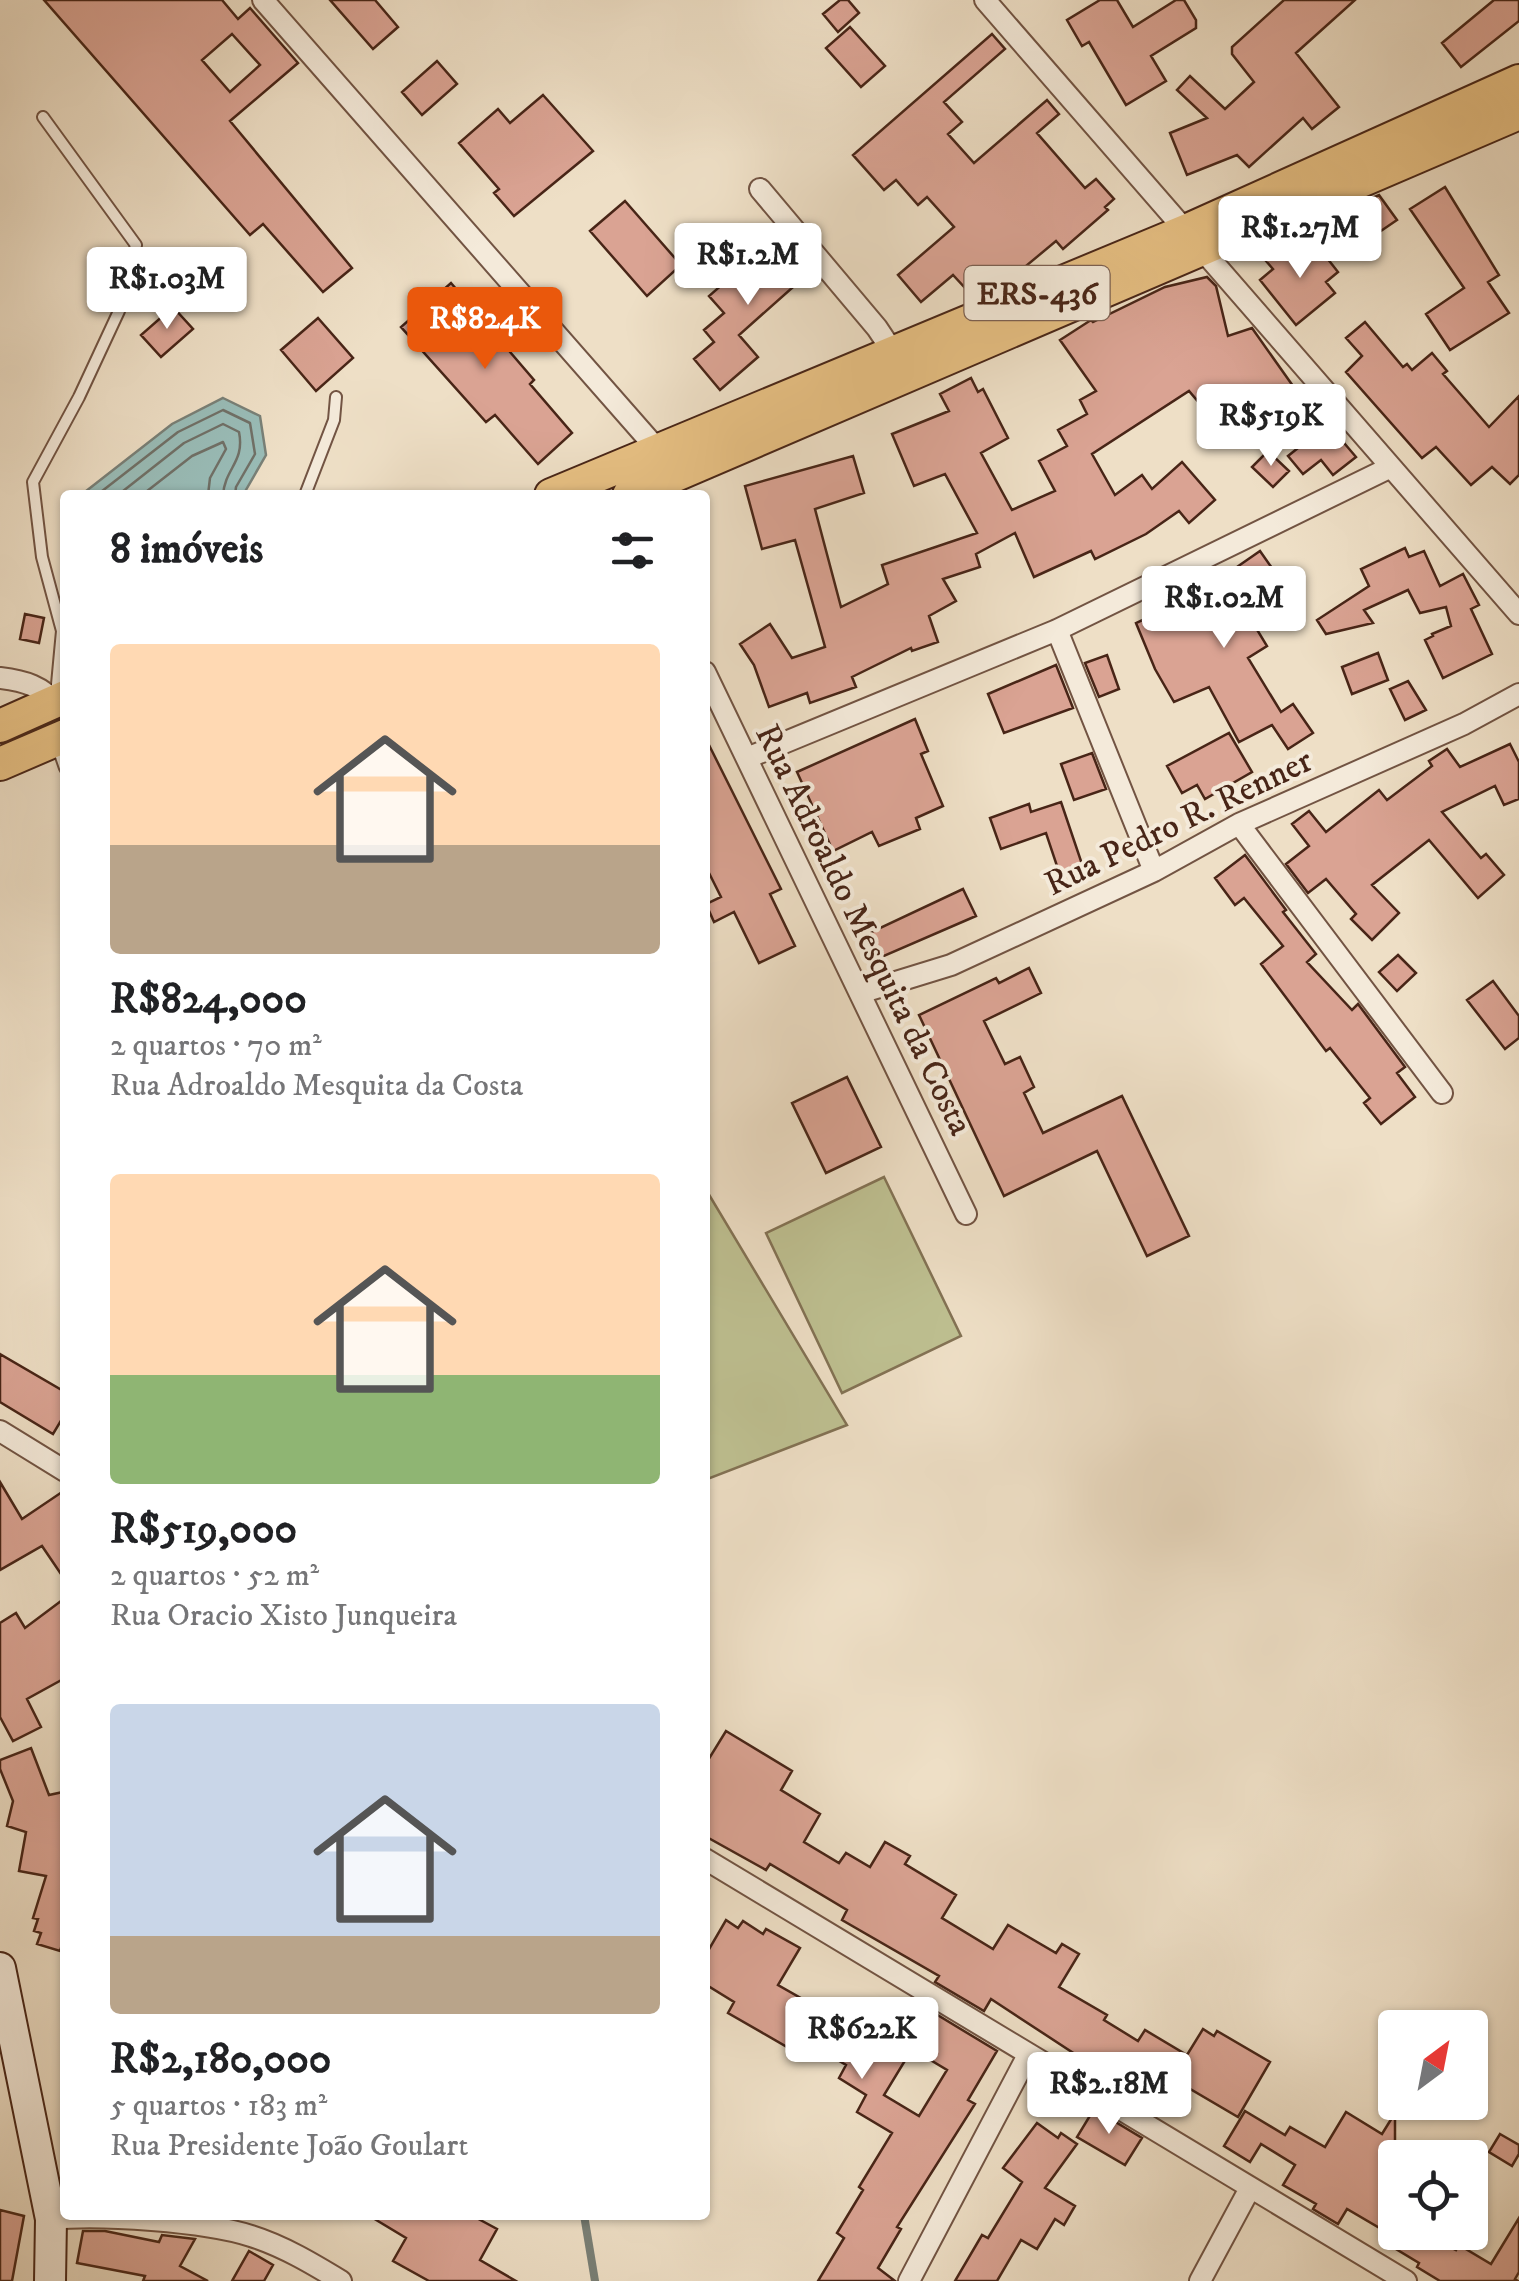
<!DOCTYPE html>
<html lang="pt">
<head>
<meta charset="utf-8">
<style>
	body { margin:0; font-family:"IM FELL DW Pica",serif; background:#f6f6f6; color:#202124; height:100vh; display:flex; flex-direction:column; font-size:38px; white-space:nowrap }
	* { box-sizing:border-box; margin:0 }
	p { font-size:32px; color:#757577 }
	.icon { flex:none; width:55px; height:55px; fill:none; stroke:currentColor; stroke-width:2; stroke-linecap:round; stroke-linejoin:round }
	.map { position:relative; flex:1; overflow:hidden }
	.details { position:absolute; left:60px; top:490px; width:650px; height:1730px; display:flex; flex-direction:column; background:#fff; border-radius:10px; box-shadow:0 2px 8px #0004 }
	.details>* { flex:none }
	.needle { width:65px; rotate:32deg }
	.fabs { position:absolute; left:1378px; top:2010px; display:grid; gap:20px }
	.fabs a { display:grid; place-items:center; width:110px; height:110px; border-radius:10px; background:#fff; box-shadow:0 2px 8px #0004; font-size:50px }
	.price { position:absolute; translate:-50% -85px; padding:0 22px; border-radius:10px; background:#fff; color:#222; font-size:32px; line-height:65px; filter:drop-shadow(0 2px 5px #0008) }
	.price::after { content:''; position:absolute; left:50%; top:60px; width:30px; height:22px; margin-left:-15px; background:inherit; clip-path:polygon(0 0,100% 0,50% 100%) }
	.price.active { background:#ea580c; color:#fff }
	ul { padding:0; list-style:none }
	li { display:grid; align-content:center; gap:20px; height:530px; padding:0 50px }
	li span { display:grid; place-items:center; height:310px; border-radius:10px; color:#555 }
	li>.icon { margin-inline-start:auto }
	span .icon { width:180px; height:180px; fill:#fffc; stroke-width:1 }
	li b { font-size:42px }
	h2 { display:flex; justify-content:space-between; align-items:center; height:120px; padding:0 50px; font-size:42px }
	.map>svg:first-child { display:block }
</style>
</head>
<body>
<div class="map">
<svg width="1519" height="2281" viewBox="0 0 1519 2281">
	<rect width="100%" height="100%" fill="#eedfc6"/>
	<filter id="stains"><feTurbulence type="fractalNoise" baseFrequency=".002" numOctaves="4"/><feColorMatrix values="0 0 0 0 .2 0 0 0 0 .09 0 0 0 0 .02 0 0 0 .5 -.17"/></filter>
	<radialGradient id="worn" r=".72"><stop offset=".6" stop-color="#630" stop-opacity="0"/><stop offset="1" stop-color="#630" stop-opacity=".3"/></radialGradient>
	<path fill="#bec091" stroke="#837254" stroke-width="2.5" d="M 884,1177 L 961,1336 L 842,1393 L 766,1233 Z
		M 705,1188 L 847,1425 L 705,1480 Z"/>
	<path fill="#99bcb7" stroke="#798077" stroke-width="2.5" d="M 223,398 L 260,416 L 266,455 L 243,495 L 81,495 L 172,424 Z"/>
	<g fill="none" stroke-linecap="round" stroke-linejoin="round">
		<path stroke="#707067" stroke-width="2.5" d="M 97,495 L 178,432 L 223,410 L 250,423 L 255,454 L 236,487 L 235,495
			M 118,495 L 184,443 L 223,424 L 239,432 C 245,462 225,468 223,495
			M 142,495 L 192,456 L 223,442 L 226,449 L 210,478 L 208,495"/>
		<path stroke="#798077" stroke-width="8" d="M 584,2215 L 595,2281"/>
	</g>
	<path fill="#daa393" stroke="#482517" stroke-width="2.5" fill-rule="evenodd" d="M 44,0 L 222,0 L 238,19 L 250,8 L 298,63 L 230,121 L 352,268 L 323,292 L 263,224 L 250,235 ZM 232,34 L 260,65 L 230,92 L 202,60 Z
		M 330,0 L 375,0 L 398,27 L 373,49 Z
		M 840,0 L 848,0 L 859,13 L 838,32 L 823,14 Z
		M 1100,0 L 1117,0 L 1133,27 L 1176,0 L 1184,0 L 1196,20 L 1196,28 L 1151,56 L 1166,81 L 1126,105 L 1089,42 L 1082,46 L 1067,20 Z
		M 1284,0 L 1355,0 L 1296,53 L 1339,107 L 1312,129 L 1303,118 L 1249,167 L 1237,155 L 1187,175 L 1170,133 L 1207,118 L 1177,90 L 1190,76 L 1225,109 L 1254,82 L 1232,54 L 1232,47 Z
		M 1494,0 L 1519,0 L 1519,21 L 1461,67 L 1442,43 Z
		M 850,27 L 885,66 L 861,87 L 826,48 Z
		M 992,34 L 1005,49 L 944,102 L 962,122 L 948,134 L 974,163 L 1047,100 L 1059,114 L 1037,133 L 1085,188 L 1096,179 L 1114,199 L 1105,207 L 1108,210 L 1063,249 L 1056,241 L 1020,271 L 967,290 L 953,275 L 921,302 L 898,275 L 954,227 L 927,197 L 918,205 L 896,180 L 884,190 L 853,155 Z
		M 437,61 L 457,84 L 422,115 L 402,92 Z
		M 543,95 L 593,151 L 514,216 L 494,193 L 499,189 L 459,143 L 498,109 L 510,123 Z
		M 1445,187 L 1499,275 L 1488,282 L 1509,313 L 1450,350 L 1426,314 L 1464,288 L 1410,209 Z
		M 1379,195 L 1397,220 L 1372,237 L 1351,207 Z
		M 625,201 L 681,265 L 647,296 L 590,231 Z
		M 780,234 L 811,271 L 739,335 L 758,357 L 720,390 L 694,359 L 714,342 L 704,330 L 724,313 L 709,296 Z
		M 1289,242 L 1301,257 L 1316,244 L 1338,272 L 1326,282 L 1335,293 L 1296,325 L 1260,280 L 1273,269 L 1266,261 Z
		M 1207,277 L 1216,286 L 1228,336 L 1252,328 L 1293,386 L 1252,416 L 1242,403 L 1217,424 L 1189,391 L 1092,454 L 1115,495 L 1142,475 L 1152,489 L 1182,462 L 1215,500 L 1189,523 L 1179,511 L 1146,534 L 1095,559 L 1091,551 L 1034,577 L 1015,533 L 976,554 L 980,567 L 943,579 L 956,601 L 929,616 L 938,642 L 912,651 L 911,648 L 852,677 L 856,687 L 810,703 L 807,693 L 769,707 L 754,665 L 740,644 L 770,624 L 792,658 L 825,647 L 795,540 L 762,549 L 745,486 L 853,456 L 864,493 L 815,509 L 841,607 L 888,584 L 882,565 L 977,533 L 945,474 L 914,486 L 892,434 L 949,411 L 940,394 L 971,378 L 978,392 L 983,389 L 1008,438 L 981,453 L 1012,510 L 1055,491 L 1039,461 L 1067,446 L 1058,430 L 1087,414 L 1080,400 L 1096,391 L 1060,340 L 1091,320 L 1093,322 L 1165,287 Z
		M 451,283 L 534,380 L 530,384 L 572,433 L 538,464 L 495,415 L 486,422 L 401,327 Z
		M 173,307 L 193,329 L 161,357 L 141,335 Z
		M 318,318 L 353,358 L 316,391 L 281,350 Z
		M 1365,322 L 1403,367 L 1407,364 L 1412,370 L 1432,353 L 1447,371 L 1443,374 L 1489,427 L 1519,396 L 1519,475 L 1510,484 L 1492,467 L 1471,485 L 1436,447 L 1422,458 L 1346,372 L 1362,356 L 1346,338 Z
		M 1328,424 L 1356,457 L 1333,475 L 1321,460 L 1303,474 L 1288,456 Z
		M 1268,451 L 1289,471 L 1273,487 L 1252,467 Z
		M 1405,548 L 1409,557 L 1424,551 L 1440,586 L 1463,574 L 1479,605 L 1471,609 L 1492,654 L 1443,678 L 1425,640 L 1433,636 L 1432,634 L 1451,626 L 1446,607 L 1420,613 L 1408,590 L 1364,610 L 1373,623 L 1326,634 L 1317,620 L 1369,586 L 1361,569 Z
		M 1260,551 L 1288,591 L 1250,618 L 1267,646 L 1248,658 L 1281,712 L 1293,704 L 1313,733 L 1288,749 L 1272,725 L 1239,742 L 1209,687 L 1174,702 L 1155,669 L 1136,623 L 1170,607 L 1173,614 L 1227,580 L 1224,576 Z
		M 25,614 L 44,618 L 39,643 L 20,639 Z
		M 1378,653 L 1388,680 L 1352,694 L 1342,667 Z
		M 1107,655 L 1119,689 L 1099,697 L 1085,663 Z
		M 1056,665 L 1073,708 L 1004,733 L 988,694 Z
		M 1408,681 L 1426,710 L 1405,720 L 1390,689 Z
		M 915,719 L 928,751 L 921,754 L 943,806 L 916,818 L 920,829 L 879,846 L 872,832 L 833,851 L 797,772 Z
		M 1229,733 L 1252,772 L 1205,799 L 1197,785 L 1182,793 L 1167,766 Z
		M 705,737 L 781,889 L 770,894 L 795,946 L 759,963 L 734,912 L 714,922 L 706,904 L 721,897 L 705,865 Z
		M 1510,744 L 1519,762 L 1519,799 L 1504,805 L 1495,786 L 1442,812 L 1481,858 L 1486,854 L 1504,875 L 1478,898 L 1429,840 L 1372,885 L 1399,913 L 1372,940 L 1351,919 L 1356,914 L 1326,879 L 1308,893 L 1286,864 L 1309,846 L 1292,824 L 1309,811 L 1326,832 L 1379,790 L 1387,800 L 1432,766 L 1429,761 L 1447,749 L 1460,767 Z
		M 1092,753 L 1106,789 L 1074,800 L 1061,764 Z
		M 1061,802 L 1083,867 L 1060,875 L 1046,833 L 1001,849 L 990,818 L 1029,804 L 1031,812 Z
		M 1245,855 L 1286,910 L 1283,912 L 1316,954 L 1307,962 L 1352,1010 L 1358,1004 L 1405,1067 L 1397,1073 L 1415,1097 L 1381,1124 L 1364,1103 L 1370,1098 L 1330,1048 L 1326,1051 L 1261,964 L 1283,946 L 1244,898 L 1235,905 L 1215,878 Z
		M 963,889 L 976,916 L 877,959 L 865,935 Z
		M 1398,955 L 1416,973 L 1397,991 L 1379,972 Z
		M 1029,968 L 1041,993 L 984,1021 L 1005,1064 L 1020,1057 L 1034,1087 L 1024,1093 L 1043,1133 L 1122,1096 L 1189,1236 L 1147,1256 L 1097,1151 L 1004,1196 L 919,1015 L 996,978 L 999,983 Z
		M 1493,981 L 1519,1016 L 1519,1038 L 1505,1049 L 1467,1000 Z
		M 847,1077 L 881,1147 L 826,1173 L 792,1103 Z
		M 0,1354 L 65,1392 L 65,1414 L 53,1434 L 0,1402 Z
		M 0,1482 L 22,1519 L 65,1490 L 65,1580 L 42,1546 L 0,1570 Z
		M 65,1598 L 65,1678 L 27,1699 L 41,1727 L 13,1741 L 0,1717 L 0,1623 L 16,1613 L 25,1628 Z
		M 726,1731 L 792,1771 L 781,1790 L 820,1814 L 804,1842 L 839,1863 L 846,1853 L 870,1867 L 885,1842 L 910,1856 L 905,1864 L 956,1895 L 942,1918 L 993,1949 L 1008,1925 L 1056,1953 L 1062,1944 L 1079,1954 L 1059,1987 L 1107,2015 L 1104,2020 L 1138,2041 L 1145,2030 L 1187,2055 L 1203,2029 L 1214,2036 L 1217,2031 L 1270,2062 L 1238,2117 L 1185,2086 L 1167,2115 L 1158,2110 L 1156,2114 L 1095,2077 L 1097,2073 L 1085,2066 L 1087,2062 L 991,1999 L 984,2011 L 935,1982 L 939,1976 L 842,1920 L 847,1910 L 770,1864 L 766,1870 L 705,1836 L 705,1765 Z
		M 31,1748 L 49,1795 L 63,1792 L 65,1796 L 65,1935 L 60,1951 L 37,1944 L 41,1933 L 34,1931 L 38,1919 L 33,1918 L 46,1876 L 19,1871 L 26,1832 L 7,1826 L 13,1801 L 0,1769 L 0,1760 Z
		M 726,1920 L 738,1928 L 743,1921 L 763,1934 L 766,1929 L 800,1948 L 778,1985 L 822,2010 L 826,2004 L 871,2030 L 885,2006 L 911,2022 L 921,2005 L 997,2051 L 968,2100 L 975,2104 L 897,2227 L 901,2229 L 878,2268 L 895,2281 L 818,2281 L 844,2238 L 837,2233 L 863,2190 L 859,2187 L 892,2133 L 857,2112 L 866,2095 L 839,2078 L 846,2065 L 802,2039 L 794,2051 L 728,2013 L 734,2002 L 705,1984 L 705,1956 ZM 912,2049 L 947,2070 L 919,2116 L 884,2095 Z
		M 1094,2109 L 1142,2138 L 1125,2165 L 1077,2137 Z
		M 1245,2111 L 1285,2135 L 1290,2127 L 1325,2147 L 1346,2112 L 1382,2134 L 1395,2113 L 1395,2237 L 1347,2209 L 1338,2224 L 1313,2209 L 1316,2204 L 1283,2185 L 1295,2165 L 1261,2144 L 1250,2162 L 1224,2146 Z
		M 1037,2123 L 1058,2138 L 1061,2133 L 1077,2144 L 1045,2188 L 1075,2206 L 1064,2225 L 1055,2219 L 1037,2249 L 1021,2240 L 997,2281 L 955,2281 L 982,2235 L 988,2238 L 1022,2182 L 1003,2168 Z
		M 1500,2134 L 1519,2145 L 1519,2154 L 1512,2166 L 1489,2152 Z
		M 0,2210 L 24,2216 L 12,2281 L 0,2281 Z
		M 368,2215 L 471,2215 L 497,2229 L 480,2260 L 516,2281 L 429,2281 L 393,2261 L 406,2238 Z
		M 1519,2218 L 1519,2272 L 1515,2279 L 1518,2281 L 1440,2281 L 1417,2267 L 1419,2263 L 1391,2246 L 1399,2232 L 1420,2232 L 1456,2250 L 1459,2245 L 1491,2264 Z
		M 83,2231 L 105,2231 L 159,2242 L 162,2235 L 195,2239 L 180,2266 L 208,2281 L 143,2281 L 145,2276 L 77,2263 Z
		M 249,2251 L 273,2265 L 264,2281 L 232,2281 Z"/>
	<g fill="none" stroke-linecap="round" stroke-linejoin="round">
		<defs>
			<path id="lane" d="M 43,117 L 136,245 L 119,311 L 79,397 L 33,482 L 42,557 L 62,631 L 56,695
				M 305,495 L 334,420 L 336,397
				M 57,745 L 65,768"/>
			<path id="street" d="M 263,0 L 664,457
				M 985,0 L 1519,614
				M 760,189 L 877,328 L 893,352
				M 1057,630 L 1154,871
				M 705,672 L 966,1214
				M 0,678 C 25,681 42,686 59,706
				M 747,758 L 1057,630 L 1391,467
				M 1239,824 L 1442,1093
				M 860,993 L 951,965 L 1154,871 L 1239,824 L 1464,724 L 1519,694
				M 0,1431 L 65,1471
				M 705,1859 L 1406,2281
				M 51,2219 C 99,2214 205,2221 251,2236 C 283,2246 313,2264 341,2281
				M 909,2281 L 1028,2055
				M 1200,2281 L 1249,2190"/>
			<path id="secondary" d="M 0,1968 L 51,2219 L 50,2281"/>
			<path id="primary" d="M 551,495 L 1188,230 L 1519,81
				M 629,495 L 1519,113
				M 0,726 L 65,697
				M 0,764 L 65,736"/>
		</defs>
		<use href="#lane" stroke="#725443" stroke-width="14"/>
		<use href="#street" stroke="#725443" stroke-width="24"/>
		<use href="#secondary" stroke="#482517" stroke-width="34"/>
		<use href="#primary" stroke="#482517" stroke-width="36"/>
		<use href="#lane" stroke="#f4eada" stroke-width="10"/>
		<use href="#street" stroke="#f4eada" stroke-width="20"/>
		<use href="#secondary" stroke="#f4eada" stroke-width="30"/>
		<use href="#primary" stroke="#e7c083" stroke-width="32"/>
	</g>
	<g text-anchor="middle" stroke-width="8" stroke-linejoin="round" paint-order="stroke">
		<rect fill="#f4eada" stroke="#7c6052" stroke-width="2.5" x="964.5" y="266" width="145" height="54" rx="8"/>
		<g font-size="32" font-weight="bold" fill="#482517">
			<text x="1037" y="304">ERS-436</text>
		</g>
		<g font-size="35" fill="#482517" stroke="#f4eada">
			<text transform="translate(1178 821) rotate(-26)" y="12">Rua Pedro R. Renner</text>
			<text transform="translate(865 929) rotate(64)" y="12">Rua Adroaldo Mesquita da Costa</text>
		</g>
	</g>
	<rect width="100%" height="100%" filter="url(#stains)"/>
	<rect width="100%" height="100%" fill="url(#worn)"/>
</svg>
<div class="fabs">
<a><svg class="needle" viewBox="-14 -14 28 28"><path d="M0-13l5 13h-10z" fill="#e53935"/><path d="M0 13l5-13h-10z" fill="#757577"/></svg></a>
<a><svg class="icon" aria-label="locate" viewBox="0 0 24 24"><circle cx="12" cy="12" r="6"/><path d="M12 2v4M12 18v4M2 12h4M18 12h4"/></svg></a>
</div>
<b class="price" style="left:1300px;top:281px">R$1.27M</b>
<b class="price" style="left:748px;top:308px">R$1.2M</b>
<b class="price" style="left:167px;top:332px">R$1.03M</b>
<b class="price active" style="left:485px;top:372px">R$824K</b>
<b class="price" style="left:1271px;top:469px">R$519K</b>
<b class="price" style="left:1224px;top:651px">R$1.02M</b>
<b class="price" style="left:862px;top:2082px">R$622K</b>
<b class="price" style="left:1109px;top:2137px">R$2.18M</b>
<section class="details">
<h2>8 imóveis<svg class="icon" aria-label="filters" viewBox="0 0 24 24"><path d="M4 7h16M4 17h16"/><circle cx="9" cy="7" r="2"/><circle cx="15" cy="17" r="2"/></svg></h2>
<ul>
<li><span style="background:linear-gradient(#ffd9b3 65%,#b9a48a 0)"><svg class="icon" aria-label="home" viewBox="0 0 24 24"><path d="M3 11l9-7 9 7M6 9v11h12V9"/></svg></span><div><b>R$824,000</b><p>2 quartos · 70 m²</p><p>Rua Adroaldo Mesquita da Costa</p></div></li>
<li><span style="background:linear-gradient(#ffd9b3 65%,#8fb573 0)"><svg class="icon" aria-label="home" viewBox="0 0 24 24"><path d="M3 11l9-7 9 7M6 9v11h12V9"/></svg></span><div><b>R$519,000</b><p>2 quartos · 52 m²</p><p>Rua Oracio Xisto Junqueira</p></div></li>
<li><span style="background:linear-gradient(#c9d6e8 75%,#b9a48a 0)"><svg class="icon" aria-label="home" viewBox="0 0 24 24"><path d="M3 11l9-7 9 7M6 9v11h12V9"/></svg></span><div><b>R$2,180,000</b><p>5 quartos · 183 m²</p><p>Rua Presidente João Goulart</p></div></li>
</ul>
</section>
</div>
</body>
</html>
